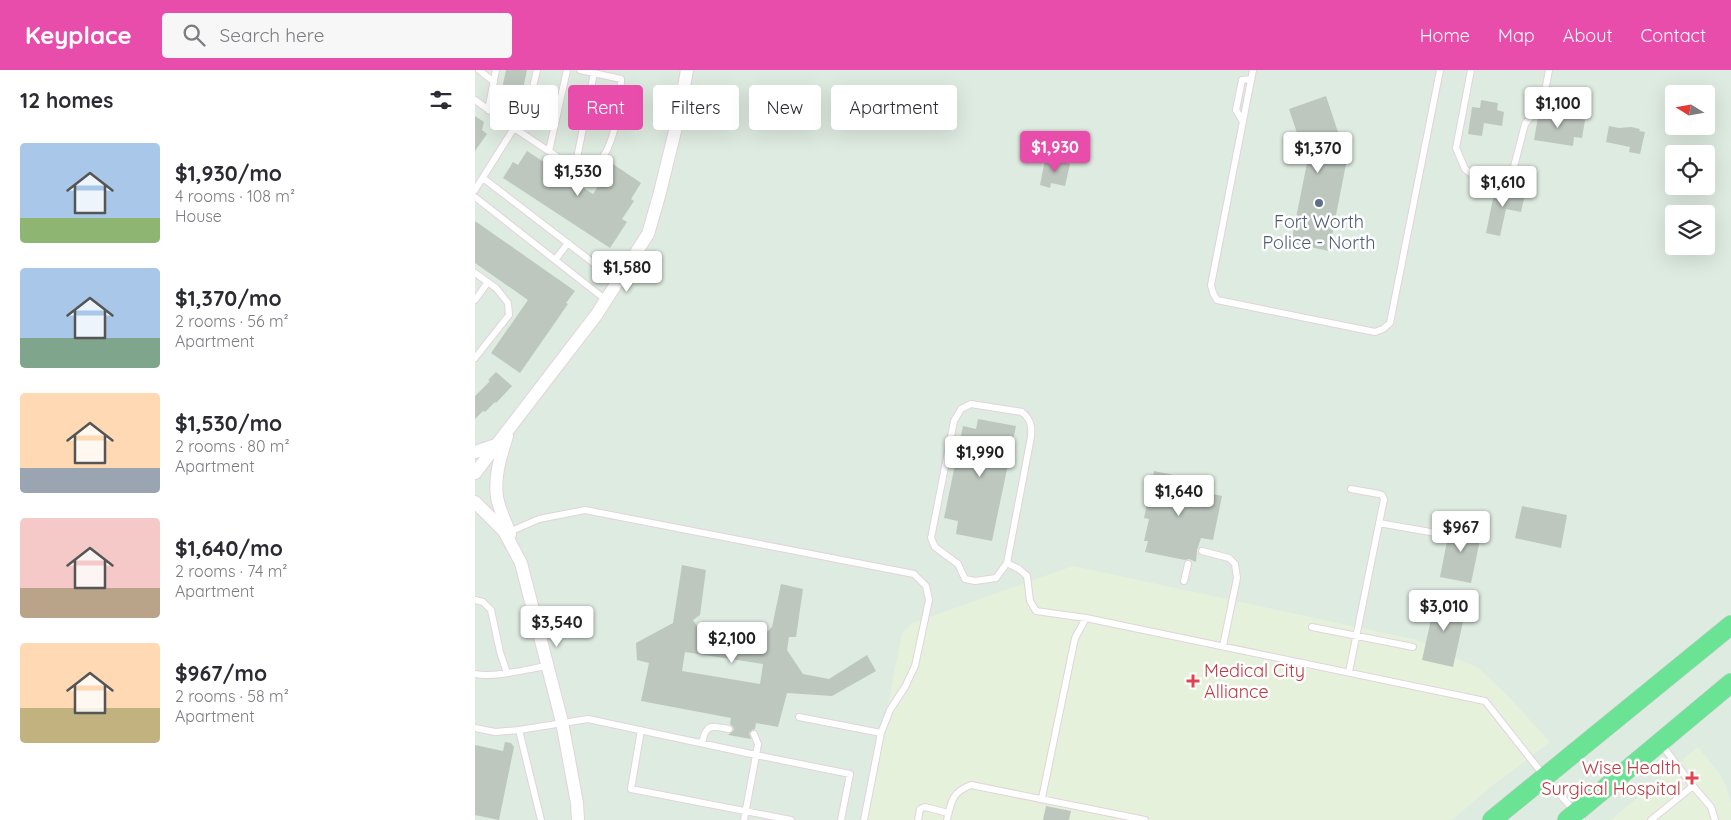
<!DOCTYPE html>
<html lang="en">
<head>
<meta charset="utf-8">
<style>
	body { margin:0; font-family:Quicksand,sans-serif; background:#f7f7f7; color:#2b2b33; height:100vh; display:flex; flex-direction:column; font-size:19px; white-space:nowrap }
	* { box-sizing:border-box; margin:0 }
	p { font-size:16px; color:#7c7c81 }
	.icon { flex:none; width:28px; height:28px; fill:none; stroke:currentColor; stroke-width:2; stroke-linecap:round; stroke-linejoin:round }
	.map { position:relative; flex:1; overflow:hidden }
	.sheet { display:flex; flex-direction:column; background:#fff; width:475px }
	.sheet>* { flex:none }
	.banner { position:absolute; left:15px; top:15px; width:475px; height:45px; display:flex; gap:10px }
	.needle { width:32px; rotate:281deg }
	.fabs { position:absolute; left:1190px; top:15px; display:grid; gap:10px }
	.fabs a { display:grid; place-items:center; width:50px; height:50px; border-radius:5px; background:#fff; box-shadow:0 5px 20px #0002; font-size:25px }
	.price { position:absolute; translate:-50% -42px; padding:0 11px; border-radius:5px; background:#fff; color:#222; font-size:16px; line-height:32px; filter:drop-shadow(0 1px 2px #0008) }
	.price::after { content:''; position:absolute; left:50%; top:30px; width:15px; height:11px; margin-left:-8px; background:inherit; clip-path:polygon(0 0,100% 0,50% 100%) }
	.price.active { background:#e94dac; color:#fff }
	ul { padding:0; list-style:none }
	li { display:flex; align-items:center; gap:15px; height:125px; padding:0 20px }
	li span { display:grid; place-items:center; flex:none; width:140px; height:100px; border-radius:5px; color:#555 }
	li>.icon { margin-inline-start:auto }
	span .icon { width:60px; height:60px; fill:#fffc; stroke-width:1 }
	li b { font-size:21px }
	h2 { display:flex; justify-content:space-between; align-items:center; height:60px; padding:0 20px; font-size:21px }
	.chip { padding:0 18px; border-radius:5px; background:#fff; box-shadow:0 5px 20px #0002; font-size:18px; line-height:45px }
	.chip.active { background:#e94dac; color:#fff }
	header { display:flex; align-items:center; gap:30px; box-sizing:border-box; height:70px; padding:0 25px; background:#e94dac; color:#fff }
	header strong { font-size:24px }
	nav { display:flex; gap:28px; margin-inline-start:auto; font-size:18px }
	.search { width:350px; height:45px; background:#f7f7f7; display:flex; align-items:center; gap:12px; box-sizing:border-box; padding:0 18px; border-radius:5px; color:#7c7c81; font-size:19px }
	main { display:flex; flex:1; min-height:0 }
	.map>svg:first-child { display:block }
</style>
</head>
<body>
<header>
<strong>Keyplace</strong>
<div class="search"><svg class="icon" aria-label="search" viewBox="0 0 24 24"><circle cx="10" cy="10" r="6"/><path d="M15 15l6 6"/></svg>Search here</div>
<nav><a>Home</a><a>Map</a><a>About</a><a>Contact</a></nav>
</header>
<main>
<section class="sheet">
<h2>12 homes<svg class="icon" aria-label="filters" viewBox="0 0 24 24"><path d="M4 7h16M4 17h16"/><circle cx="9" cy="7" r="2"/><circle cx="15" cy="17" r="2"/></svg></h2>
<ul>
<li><span style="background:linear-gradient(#a9c7e8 75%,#8fb573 0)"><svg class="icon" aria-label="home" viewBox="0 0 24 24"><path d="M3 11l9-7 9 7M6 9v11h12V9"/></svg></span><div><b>$1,930/mo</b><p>4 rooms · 108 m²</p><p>House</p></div></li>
<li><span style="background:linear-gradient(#a9c7e8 70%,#7fa58c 0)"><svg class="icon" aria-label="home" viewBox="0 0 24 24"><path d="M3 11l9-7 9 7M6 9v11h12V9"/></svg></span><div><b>$1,370/mo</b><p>2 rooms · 56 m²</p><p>Apartment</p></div></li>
<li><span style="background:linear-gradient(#ffd9b3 75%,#9aa5b1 0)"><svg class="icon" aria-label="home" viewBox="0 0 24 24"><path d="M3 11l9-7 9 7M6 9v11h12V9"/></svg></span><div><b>$1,530/mo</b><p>2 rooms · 80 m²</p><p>Apartment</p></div></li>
<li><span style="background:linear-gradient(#f6c9c9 70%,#b9a48a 0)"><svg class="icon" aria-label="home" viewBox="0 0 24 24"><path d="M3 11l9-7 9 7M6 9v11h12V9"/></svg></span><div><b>$1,640/mo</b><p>2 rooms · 74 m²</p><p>Apartment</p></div></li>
<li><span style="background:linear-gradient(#ffd9b3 65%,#c2b280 0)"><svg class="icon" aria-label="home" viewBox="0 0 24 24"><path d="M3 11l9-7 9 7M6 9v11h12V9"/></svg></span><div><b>$967/mo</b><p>2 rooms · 58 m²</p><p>Apartment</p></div></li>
</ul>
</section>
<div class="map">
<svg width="1256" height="750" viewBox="0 0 1256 750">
	<rect width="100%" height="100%" fill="#deebe0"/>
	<path fill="#e6f1dc" d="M 598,496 L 942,570 L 1003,598 L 1031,624 L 1075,672 L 1017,716 L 977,750 L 391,750 L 427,563 L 438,553 Z
		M 1223,677 L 1244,703 L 1250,714 L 1256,732 L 1256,750 L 1136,750 Z"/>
	<path fill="#bdc7be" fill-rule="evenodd" d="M 31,0 L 52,0 L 44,37 L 24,33 Z
		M 851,26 L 872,89 L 854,181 L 816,173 L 832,93 L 814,39 Z
		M 1006,30 L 1023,33 L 1022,40 L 1029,42 L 1027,56 L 1009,53 L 1007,66 L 993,64 L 997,37 L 1005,38 Z
		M 1068,40 L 1075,41 L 1075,43 L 1110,50 L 1107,68 L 1099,67 L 1098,76 L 1059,70 L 1063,47 Z
		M 0,46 L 9,52 L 7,60 L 12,64 L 0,81 Z
		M 1134,56 L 1144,58 L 1156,57 L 1165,59 L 1164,61 L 1170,62 L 1165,84 L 1154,82 L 1155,77 L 1131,72 Z
		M 52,81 L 118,124 L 138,94 L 166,113 L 156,129 L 159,131 L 147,149 L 152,152 L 135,178 L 28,108 L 38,92 L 43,95 Z
		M 573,88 L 595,94 L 590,116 L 576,113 L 575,118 L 565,115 L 570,90 L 572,90 Z
		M 1028,118 L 1050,124 L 1046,142 L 1031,139 L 1025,166 L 1011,163 L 1020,119 Z
		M 0,151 L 100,221 L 91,233 L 93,234 L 45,303 L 16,283 L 53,230 L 0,193 Z
		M 21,302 L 37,316 L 21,333 L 20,332 L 10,342 L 8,341 L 0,349 L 0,326 L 15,311 L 13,310 Z
		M 503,349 L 541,356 L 517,471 L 481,464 L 483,451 L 469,448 L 488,356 L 501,359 Z
		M 679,401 L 713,408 L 711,418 L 747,426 L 738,470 L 726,468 L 722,480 L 721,492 L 714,489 L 710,490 L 670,482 L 673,471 L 669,471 L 674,449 L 669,448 Z
		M 1047,436 L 1092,445 L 1086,478 L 1040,468 Z
		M 976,451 L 986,453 L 985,456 L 1007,460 L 996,513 L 965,507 Z
		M 207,495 L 231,500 L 225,545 L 218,550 L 228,565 L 282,572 L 297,557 L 306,514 L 328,519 L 321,567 L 314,567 L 312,580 L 328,604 L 354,609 L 392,585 L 401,601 L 357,626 L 312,623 L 303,657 L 281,653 L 280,659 L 277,660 L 274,663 L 276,669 L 253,665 L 259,660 L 258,657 L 255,654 L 256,648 L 166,631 L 174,593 L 162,590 L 161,573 L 198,553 ZM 210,582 L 288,594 L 285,614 L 207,601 Z
		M 961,527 L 992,534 L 978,597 L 947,590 Z
		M 30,672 L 36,673 L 39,677 L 24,750 L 0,745 L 0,675 L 28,681 Z
		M 571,736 L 596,741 L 594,750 L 568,750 Z"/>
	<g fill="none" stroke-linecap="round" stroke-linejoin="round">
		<defs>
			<path id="lane" d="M 4,0 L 19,12
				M 778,0 L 736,215 L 738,223 L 742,230 L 900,262 L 908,259 L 915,253 L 965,0
				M 996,0 L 981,78 L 990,99 L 1011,115 L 1035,112 L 1050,54 L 1068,32 L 1074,0
				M 0,30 L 39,58 L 111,106 C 116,100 123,94 127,88 C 140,71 146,31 146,9 L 105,0
				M 13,40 L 21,0
				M 768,52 L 761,40 L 767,10 L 776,9
				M 74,81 L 92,0
				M 100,98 L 119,3
				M 8,108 L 142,211
				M 0,120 L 39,58 L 51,46 L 62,0
				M 0,127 L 131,230
				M 80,190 L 93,173
				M 0,203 L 21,218 L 33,233 L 34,245 L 0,288
				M 0,230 L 13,212
				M 496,334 L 547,342 C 556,350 557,356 556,367 L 532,493 L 521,508 L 500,511 L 490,509 L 483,494 L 460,477 L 456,468 L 479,351 L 486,339 Z
				M 904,453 L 961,463
				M 34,462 L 64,449 L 110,440 L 439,504 L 451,516 L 454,530 L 440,596 L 430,617 L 415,640 L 406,663 L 389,750
				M 727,481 L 754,488 L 760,494 L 762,508 L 748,576
				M 532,493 L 544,499 L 552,506 L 555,531 L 561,541 L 611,548 L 1010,631 L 1070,707 L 1107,750
				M 709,511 L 713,494
				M 0,530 L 8,532 L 16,540 L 25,582 L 32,603
				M 837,557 L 938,577
				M 874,602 L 909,429 L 907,425 L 904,424 L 876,419
				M 0,604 C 19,608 53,599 72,596
				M 324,647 L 406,663
				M 0,658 L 20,662 L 44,660 L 113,649 L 281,685 L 269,750
				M 44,660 L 66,750
				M 166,660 L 156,719 L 316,750
				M 279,664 L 283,674 L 281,685 L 375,704 L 366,750
				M 227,673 C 231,653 237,656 254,659
				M 1186,674 L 1218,716 L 1236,737 L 1240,750
				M 567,728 L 600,568 L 611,548
				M 443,750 L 445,739 L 450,737 L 473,743
				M 472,750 C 476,732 477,722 496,715 L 670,750
				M 1176,750 L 1218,716"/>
			<path id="street" d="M 32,366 C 26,386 19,405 22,427 C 24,439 31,453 35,464
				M 0,382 L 21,375
				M 0,403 L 122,244 L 173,164 L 184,126 L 204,45 L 212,0
				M 0,432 L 29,461 L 46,493 L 87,652 L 102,733 L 103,750"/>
			<path id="primary" d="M 1017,750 L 1256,555
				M 1092,750 L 1256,613"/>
		</defs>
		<use href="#lane" stroke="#e2d3dc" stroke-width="8"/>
		<use href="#street" stroke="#e2d3dc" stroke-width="14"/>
		<use href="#primary" stroke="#ccc" stroke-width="20"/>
		<use href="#lane" stroke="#fff" stroke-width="6"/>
		<use href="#street" stroke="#fff" stroke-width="12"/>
		<use href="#primary" stroke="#6be394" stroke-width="19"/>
	</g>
	<circle fill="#5c6f8a" stroke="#fff" stroke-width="2" cx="844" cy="133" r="5"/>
	<g fill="#e0444e" stroke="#fff" stroke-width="2">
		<path d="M715.5 603.5h5v5h5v5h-5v5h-5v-5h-5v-5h5z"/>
		<path d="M1214.5 700.5h5v5h5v5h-5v5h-5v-5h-5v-5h5z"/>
	</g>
	<g text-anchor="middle" stroke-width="5" stroke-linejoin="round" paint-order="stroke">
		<g font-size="18" fill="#4e5e75" stroke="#fff">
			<text x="844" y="158">Fort Worth<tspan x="844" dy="21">Police - North</tspan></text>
		</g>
		<g font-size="18" fill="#be3a42" stroke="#fff" text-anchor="start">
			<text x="729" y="607">Medical City<tspan x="729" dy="21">Alliance</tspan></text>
			<text x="1206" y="704" text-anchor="end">Wise Health<tspan x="1206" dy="21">Surgical Hospital</tspan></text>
		</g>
	</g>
</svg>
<div class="fabs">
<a><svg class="needle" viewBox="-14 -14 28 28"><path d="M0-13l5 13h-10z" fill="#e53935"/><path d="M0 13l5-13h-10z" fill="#7c7c81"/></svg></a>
<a><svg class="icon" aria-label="locate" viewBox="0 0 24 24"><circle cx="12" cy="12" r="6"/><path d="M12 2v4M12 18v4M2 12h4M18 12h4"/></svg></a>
<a><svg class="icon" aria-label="layers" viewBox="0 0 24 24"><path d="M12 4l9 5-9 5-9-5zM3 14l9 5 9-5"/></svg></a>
</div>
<b class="price" style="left:1083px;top:59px">$1,100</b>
<b class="price active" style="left:580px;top:103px">$1,930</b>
<b class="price" style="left:843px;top:104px">$1,370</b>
<b class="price" style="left:103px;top:127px">$1,530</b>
<b class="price" style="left:1028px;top:138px">$1,610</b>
<b class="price" style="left:152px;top:223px">$1,580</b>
<b class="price" style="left:505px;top:408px">$1,990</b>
<b class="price" style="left:704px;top:447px">$1,640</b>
<b class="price" style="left:986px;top:483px">$967</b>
<b class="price" style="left:969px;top:562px">$3,010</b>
<b class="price" style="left:82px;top:578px">$3,540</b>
<b class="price" style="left:257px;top:594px">$2,100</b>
<div class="banner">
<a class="chip">Buy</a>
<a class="chip active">Rent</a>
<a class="chip">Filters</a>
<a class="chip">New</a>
<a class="chip">Apartment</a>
</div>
</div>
</main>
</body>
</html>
